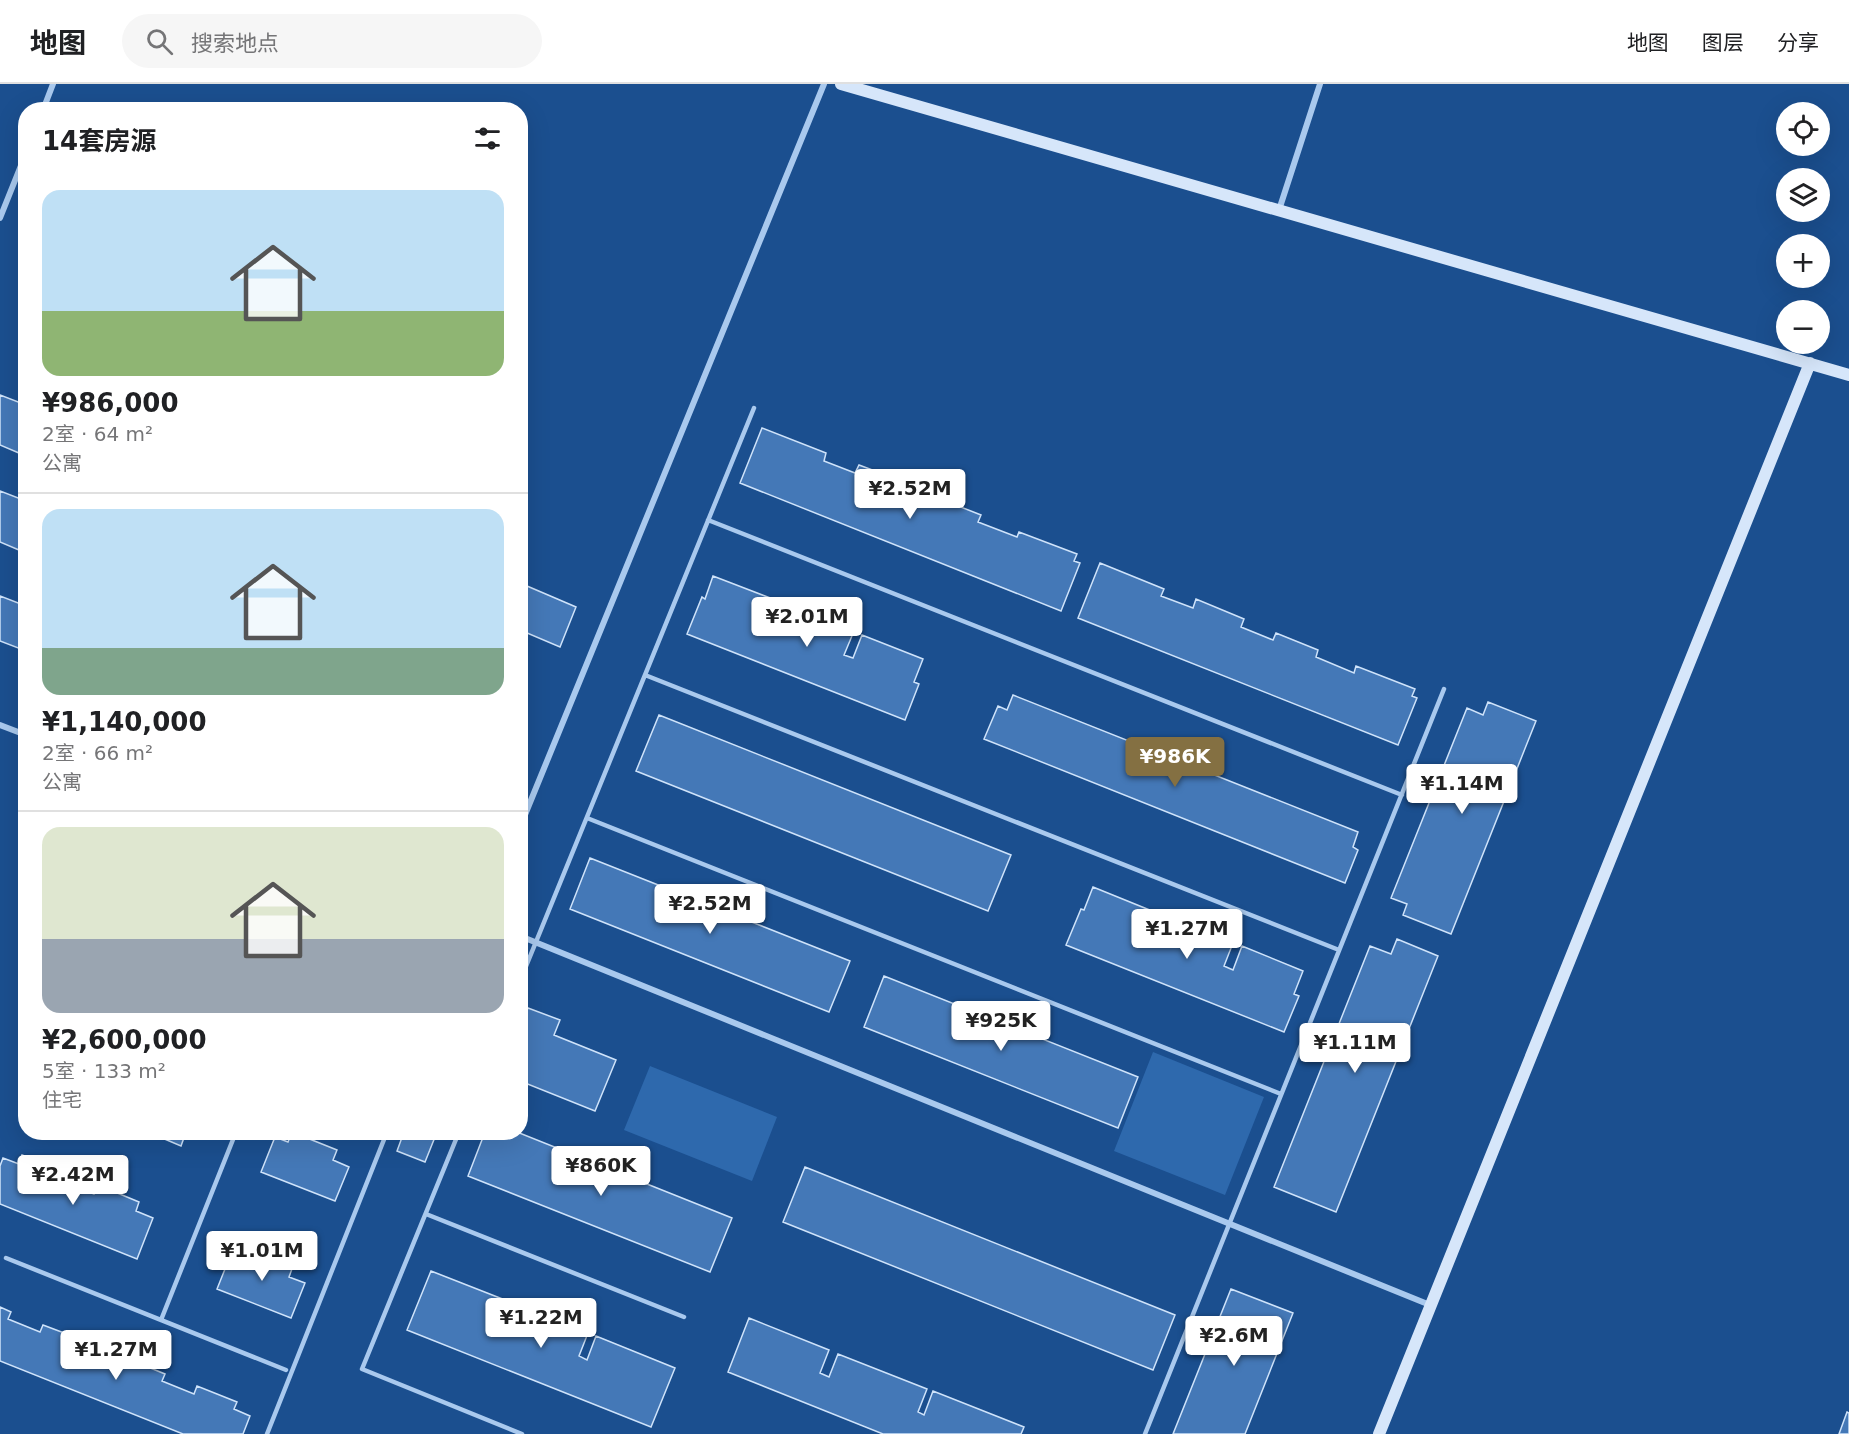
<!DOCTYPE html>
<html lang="zh">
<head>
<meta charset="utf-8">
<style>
	body { margin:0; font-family:"DejaVu Sans","Noto Sans SC",sans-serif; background:#f6f6f6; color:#202124; height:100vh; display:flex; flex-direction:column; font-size:22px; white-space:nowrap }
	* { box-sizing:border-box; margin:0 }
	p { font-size:20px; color:#757577 }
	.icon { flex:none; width:33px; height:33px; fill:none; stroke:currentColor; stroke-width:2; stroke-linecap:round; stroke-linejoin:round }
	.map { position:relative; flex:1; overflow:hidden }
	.panel { position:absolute; left:18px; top:18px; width:510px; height:1038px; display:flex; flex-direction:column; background:#fff; border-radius:24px; box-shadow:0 6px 24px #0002 }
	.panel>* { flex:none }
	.tools { position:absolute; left:1776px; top:18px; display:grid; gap:12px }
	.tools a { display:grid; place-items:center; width:54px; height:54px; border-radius:50%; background:#fff; box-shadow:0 6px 24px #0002; font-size:30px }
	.price { position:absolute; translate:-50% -51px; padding:0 14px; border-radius:6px; background:#fff; color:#222; font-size:20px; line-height:39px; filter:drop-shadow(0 2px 3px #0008) }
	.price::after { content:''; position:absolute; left:50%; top:36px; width:18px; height:14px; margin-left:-9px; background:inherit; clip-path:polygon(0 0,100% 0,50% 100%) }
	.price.on { background:#847042; color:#fff }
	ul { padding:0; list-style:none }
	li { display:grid; align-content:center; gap:12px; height:318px; padding:0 24px }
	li+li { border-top:2px solid #e0e0e0 }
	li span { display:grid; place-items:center; height:186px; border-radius:18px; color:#555 }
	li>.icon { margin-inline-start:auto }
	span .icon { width:108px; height:108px; fill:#fffc; stroke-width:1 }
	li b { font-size:26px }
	h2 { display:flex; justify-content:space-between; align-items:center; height:72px; padding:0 24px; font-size:26px }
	header { display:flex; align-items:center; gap:36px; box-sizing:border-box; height:84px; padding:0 30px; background:#fff; border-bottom:2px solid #e0e0e0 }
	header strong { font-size:28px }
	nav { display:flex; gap:33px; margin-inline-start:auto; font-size:21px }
	.search { width:420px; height:54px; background:#f6f6f6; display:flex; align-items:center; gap:15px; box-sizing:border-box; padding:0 21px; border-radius:33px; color:#757577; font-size:22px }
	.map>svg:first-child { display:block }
</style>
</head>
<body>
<header>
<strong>地图</strong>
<div class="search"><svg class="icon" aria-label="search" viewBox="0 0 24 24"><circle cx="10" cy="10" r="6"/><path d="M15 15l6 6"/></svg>搜索地点</div>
<nav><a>地图</a><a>图层</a><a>分享</a></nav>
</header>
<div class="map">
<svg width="1849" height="1350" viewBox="0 0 1849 1350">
	<rect width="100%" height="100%" fill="#1b4f8f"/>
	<path fill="#2e69ad" d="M 1153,968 L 1264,1013 L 1225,1111 L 1114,1067 Z
		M 650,982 L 777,1033 L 752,1097 L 624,1046 Z"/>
	<path fill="#4478b7" stroke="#cfe3fa" stroke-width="1.5" d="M 0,311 L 26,321 L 26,372 L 0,361 Z
		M 762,344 L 826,369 L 824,377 L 855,389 L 859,381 L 907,399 L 903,409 L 936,421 L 938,414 L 981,431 L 978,438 L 1017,453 L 1019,448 L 1077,470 L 1074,477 L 1080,479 L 1061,527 L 740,399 Z
		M 0,407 L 26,417 L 26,469 L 0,458 Z
		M 1100,479 L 1164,505 L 1161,512 L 1193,524 L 1196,515 L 1244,535 L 1241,543 L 1273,556 L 1276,549 L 1318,566 L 1316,573 L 1354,589 L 1356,582 L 1415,605 L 1412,612 L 1417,614 L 1398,661 L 1078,534 Z
		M 713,492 L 778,517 L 768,540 L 780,544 L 789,522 L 854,547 L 844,571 L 853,574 L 862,551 L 923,575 L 914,598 L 919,600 L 905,636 L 687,550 L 702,513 L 705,515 Z
		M 520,499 L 576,523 L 560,563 L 520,546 Z
		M 0,512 L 26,522 L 26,567 L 0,557 Z
		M 1013,611 L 1358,748 L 1353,763 L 1358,766 L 1345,799 L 984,655 L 998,622 L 1007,626 Z
		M 1488,618 L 1536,637 L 1451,850 L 1403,831 L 1407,820 L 1391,814 L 1467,624 L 1483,631 Z
		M 659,631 L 1011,771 L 988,827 L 636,687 Z
		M 590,774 L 850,877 L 829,928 L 570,825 Z
		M 1093,803 L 1157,829 L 1148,852 L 1159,856 L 1168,833 L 1233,859 L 1224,882 L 1233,886 L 1242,862 L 1303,887 L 1294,910 L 1299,912 L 1284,948 L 1066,861 L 1081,825 L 1084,826 Z
		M 1397,855 L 1438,872 L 1336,1128 L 1274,1103 L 1370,862 L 1391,870 Z
		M 884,892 L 1138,993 L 1118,1044 L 864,943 Z
		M 528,924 L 560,936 L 554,951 L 616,976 L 595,1027 L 520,997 L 520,944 Z
		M 148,1048 L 186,1048 L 181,1062 Z
		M 292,1048 L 337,1066 L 333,1076 L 349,1083 L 335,1117 L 261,1088 L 275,1053 L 288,1058 Z
		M 404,1048 L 437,1048 L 425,1078 L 397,1067 Z
		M 485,1048 L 517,1048 L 732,1134 L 710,1188 L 468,1092 Z
		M 22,1071 L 63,1087 L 59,1096 L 94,1110 L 98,1101 L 139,1118 L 136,1127 L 153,1134 L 137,1175 L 0,1120 L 0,1082 L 3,1074 L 19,1080 Z
		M 805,1083 L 1175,1231 L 1153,1286 L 783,1138 Z
		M 249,1164 L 293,1182 L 289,1193 L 305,1199 L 291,1234 L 217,1205 L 231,1170 L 244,1175 Z
		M 431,1187 L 505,1216 L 496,1239 L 505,1243 L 515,1220 L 588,1249 L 579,1272 L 587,1276 L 596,1252 L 675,1284 L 651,1343 L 407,1246 Z
		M 1231,1205 L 1293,1229 L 1245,1350 L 1173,1350 Z
		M 0,1223 L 11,1228 L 8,1235 L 40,1248 L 43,1241 L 88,1258 L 85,1266 L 118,1279 L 121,1272 L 165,1290 L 162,1297 L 194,1310 L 197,1302 L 237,1318 L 234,1325 L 250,1332 L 243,1350 L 183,1350 L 0,1277 Z
		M 749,1234 L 829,1266 L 820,1289 L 829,1293 L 838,1270 L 927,1305 L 918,1328 L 924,1331 L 933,1307 L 1024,1343 L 1021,1350 L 883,1350 L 728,1288 Z
		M 1847,1328 L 1849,1329 L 1849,1350 L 1839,1350 Z"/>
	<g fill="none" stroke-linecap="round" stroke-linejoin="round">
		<path stroke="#a9c9ee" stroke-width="4.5" d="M 708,436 L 1402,711
			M 645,591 L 1339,866
			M 587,734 L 1281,1010
			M 520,897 L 754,324
			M 459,1048 L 362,1285 L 522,1350
			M 426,1130 L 684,1233
			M 6,1174 L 286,1286
			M 161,1236 L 236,1048
			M 267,1350 L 387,1048
			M 1145,1350 L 1444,605"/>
		<path stroke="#a9c9ee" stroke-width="6" d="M 43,26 L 53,0
			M 1279,126 L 1320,0
			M 0,134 L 26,69
			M 0,641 L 26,651
			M 520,743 L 824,0
			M 520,852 L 1430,1221"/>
		<path stroke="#d6e6fa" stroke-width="12" d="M 841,0 L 1849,291
			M 1379,1350 L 1810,279"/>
	</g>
</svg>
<div class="tools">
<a><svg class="icon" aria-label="locate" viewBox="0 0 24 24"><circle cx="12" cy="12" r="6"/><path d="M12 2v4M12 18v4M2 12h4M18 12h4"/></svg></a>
<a><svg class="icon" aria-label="layers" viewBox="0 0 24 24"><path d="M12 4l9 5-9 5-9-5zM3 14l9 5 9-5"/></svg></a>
<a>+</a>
<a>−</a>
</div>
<b class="price" style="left:910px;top:436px">¥2.52M</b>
<b class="price" style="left:807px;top:564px">¥2.01M</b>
<b class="price on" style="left:1175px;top:704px">¥986K</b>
<b class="price" style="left:1462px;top:731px">¥1.14M</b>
<b class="price" style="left:710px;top:851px">¥2.52M</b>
<b class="price" style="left:1187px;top:876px">¥1.27M</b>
<b class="price" style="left:1001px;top:968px">¥925K</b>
<b class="price" style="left:1355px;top:990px">¥1.11M</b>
<b class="price" style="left:601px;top:1113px">¥860K</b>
<b class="price" style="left:73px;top:1122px">¥2.42M</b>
<b class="price" style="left:262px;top:1198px">¥1.01M</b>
<b class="price" style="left:541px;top:1265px">¥1.22M</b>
<b class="price" style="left:1234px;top:1283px">¥2.6M</b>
<b class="price" style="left:116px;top:1297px">¥1.27M</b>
<section class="panel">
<h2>14套房源<svg class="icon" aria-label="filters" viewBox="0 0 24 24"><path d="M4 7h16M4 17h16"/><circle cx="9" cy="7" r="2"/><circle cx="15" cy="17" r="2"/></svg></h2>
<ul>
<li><span style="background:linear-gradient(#bfe0f5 65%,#8fb573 0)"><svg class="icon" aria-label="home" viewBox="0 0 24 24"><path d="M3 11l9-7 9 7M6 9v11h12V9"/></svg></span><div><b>¥986,000</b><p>2室 · 64 m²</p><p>公寓</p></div></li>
<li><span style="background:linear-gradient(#bfe0f5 75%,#7fa58c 0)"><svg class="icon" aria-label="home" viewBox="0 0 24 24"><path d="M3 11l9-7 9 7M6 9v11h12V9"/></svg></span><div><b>¥1,140,000</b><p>2室 · 66 m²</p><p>公寓</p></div></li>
<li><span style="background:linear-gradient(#dfe7d0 60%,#9aa5b1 0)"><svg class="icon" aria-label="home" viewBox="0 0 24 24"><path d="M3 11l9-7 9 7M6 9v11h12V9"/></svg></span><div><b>¥2,600,000</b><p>5室 · 133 m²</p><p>住宅</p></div></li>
</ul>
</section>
</div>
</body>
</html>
